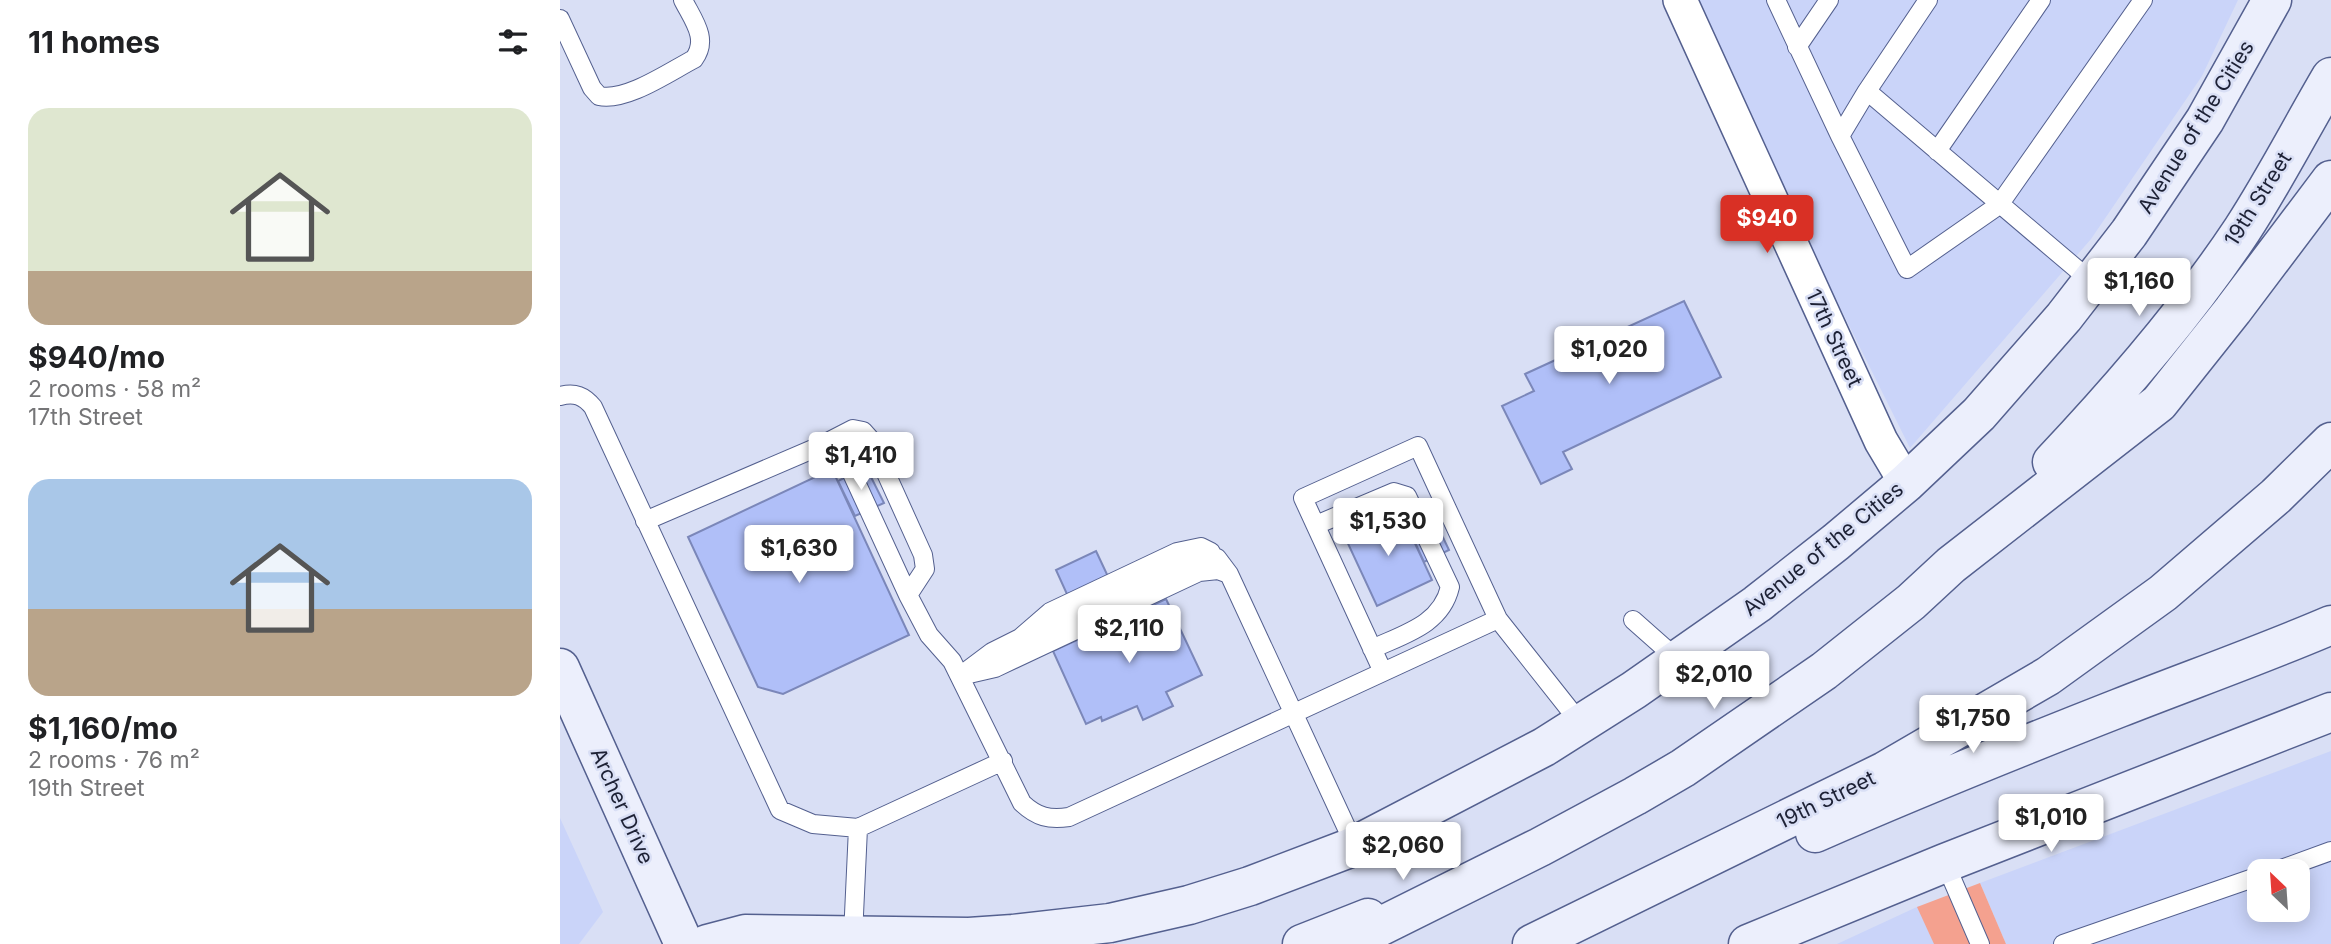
<!DOCTYPE html>
<html lang="en">
<head>
<meta charset="utf-8">
<style>
	body { margin:0; font-family:Inter,sans-serif; background:#f2f2f2; color:#202124; height:100vh; display:flex; flex-direction:column; font-size:26px; white-space:nowrap }
	* { box-sizing:border-box; margin:0 }
	p { font-size:23px; color:#757577 }
	.icon { flex:none; width:38px; height:38px; fill:none; stroke:currentColor; stroke-width:2; stroke-linecap:round; stroke-linejoin:round }
	.map { position:relative; flex:1; overflow:hidden }
	.drawer { display:flex; flex-direction:column; background:#fff; width:560px }
	.drawer>* { flex:none }
	.needle { width:46px; rotate:335deg }
	.tools { position:absolute; left:1687px; top:859px; display:grid; gap:14px }
	.tools a { display:grid; place-items:center; width:63px; height:63px; border-radius:14px; background:#fff; box-shadow:0 4px 18px #0003; font-size:35px }
	.price { position:absolute; translate:-50% -60px; padding:0 16px; border-radius:7px; background:#fff; color:#222; font-size:23px; line-height:46px; filter:drop-shadow(0 2px 4px #0008) }
	.price::after { content:''; position:absolute; left:50%; top:42px; width:21px; height:16px; margin-left:-10px; background:inherit; clip-path:polygon(0 0,100% 0,50% 100%) }
	.price.on { background:#d93025; color:#fff }
	ul { padding:0; list-style:none }
	li { display:grid; align-content:center; gap:14px; height:371px; padding:0 28px }
	li span { display:grid; place-items:center; height:217px; border-radius:21px; color:#555 }
	li>.icon { margin-inline-start:auto }
	span .icon { width:126px; height:126px; fill:#fffc; stroke-width:1 }
	li b { font-size:30px }
	h2 { display:flex; justify-content:space-between; align-items:center; height:84px; padding:0 28px; font-size:30px }
	main { display:flex; flex:1; min-height:0 }
	.map>svg:first-child { display:block }
</style>
</head>
<body>
<main>
<section class="drawer">
<h2>11 homes<svg class="icon" aria-label="filters" viewBox="0 0 24 24"><path d="M4 7h16M4 17h16"/><circle cx="9" cy="7" r="2"/><circle cx="15" cy="17" r="2"/></svg></h2>
<ul>
<li><span style="background:linear-gradient(#dfe7d0 75%,#b9a48a 0)"><svg class="icon" aria-label="home" viewBox="0 0 24 24"><path d="M3 11l9-7 9 7M6 9v11h12V9"/></svg></span><div><b>$940/mo</b><p>2 rooms · 58 m²</p><p>17th Street</p></div></li>
<li><span style="background:linear-gradient(#a9c7e8 60%,#b9a48a 0)"><svg class="icon" aria-label="home" viewBox="0 0 24 24"><path d="M3 11l9-7 9 7M6 9v11h12V9"/></svg></span><div><b>$1,160/mo</b><p>2 rooms · 76 m²</p><p>19th Street</p></div></li>
</ul>
</section>
<div class="map">
<svg width="1771" height="944" viewBox="0 0 1771 944">
	<rect width="100%" height="100%" fill="#d9dff5"/>
	<path fill="#cad4f9" fill-rule="evenodd" d="M 1127,0 L 1678,0 L 1642,76 L 1531,239 L 1350,448 Z
		M 1771,751 L 1771,944 L 1446,944 L 1420,883 ZM 1699,872 L 1738,872 L 1738,910 L 1699,910 Z
		M 0,818 L 43,912 L 19,944 L 0,944 Z
		M 1359,906 L 1376,944 L 1277,944 Z"/>
	<path fill="#f4a18f" d="M 1420,883 L 1446,944 L 1374,944 L 1357,907 Z"/>
	<path fill="#b0bff8" stroke="#7b87b9" stroke-width="2" d="M 1124,301 L 1161,377 L 1003,452 L 1012,469 L 981,484 L 942,406 L 974,391 L 965,374 Z
		M 306,467 L 324,503 L 295,516 L 278,481 Z
		M 272,469 L 349,635 L 223,694 L 198,687 L 128,537 Z
		M 869,508 L 889,550 L 864,562 L 844,519 Z
		M 839,509 L 872,580 L 817,606 L 784,535 Z
		M 536,551 L 567,617 L 526,636 L 496,570 Z
		M 606,599 L 642,675 L 606,692 L 613,706 L 583,720 L 577,706 L 542,721 L 541,717 L 526,724 L 493,651 Z"/>
	<g fill="none" stroke-linecap="round" stroke-linejoin="round">
		<defs>
			<path id="lane" d="M 1216,0 L 1280,136 L 1347,269 L 1439,205 L 1583,0
				M 0,19 L 32,88 L 39,96 C 66,102 109,72 134,59 C 149,39 133,20 123,0
				M 1237,47 L 1269,0
				M 1307,91 L 1532,282
				M 1280,136 L 1307,91 L 1368,0
				M 1377,151 L 1481,0
				M 0,396 C 15,392 24,396 33,407 L 220,810 L 253,824 L 298,828 L 293,936
				M 260,446 L 283,454 L 348,595 L 369,635 L 392,661 L 462,803 C 477,817 489,820 509,817 L 938,619 L 1021,724
				M 85,521 L 260,446 L 293,429 L 303,431 L 311,440 L 363,555 L 365,569 L 348,595
				M 756,525 L 834,492 L 847,496 L 890,587 C 881,625 844,634 812,649
				M 1073,620 L 1117,659
				M 473,649 L 490,628 L 501,621 L 636,559 L 657,558 L 669,574 L 795,846
				M 823,672 L 743,498 L 858,446 L 938,619
				M 409,674 L 435,668 L 639,572 L 658,570 L 669,574
				M 400,676 L 432,652 L 460,638 L 490,612 L 617,552 L 641,547 L 651,552
				M 298,828 L 443,761
				M 1385,863 L 1420,944
				M 1713,872 L 1771,851
				M 1503,944 L 1699,876"/>
			<path id="street" d="M 1120,0 L 1321,441 L 1346,483"/>
			<path id="secondary" d="M 1492,462 C 1560,390 1627,313 1682,230 C 1714,181 1741,128 1771,77
				M 0,668 L 124,944
				M 1255,833 C 1355,789 1457,748 1559,708 C 1630,680 1701,655 1771,625
				M 147,944 L 185,934 L 409,937 L 453,934 L 550,923 L 629,905 L 690,886 L 790,848 L 984,747 L 1074,690 L 1197,604 L 1276,542 L 1346,483 L 1419,414 L 1504,317 L 1569,233 L 1645,120 L 1712,0
				M 742,944 L 808,918
				M 785,944 L 980,847 L 1075,796 L 1123,768 L 1264,671 L 1351,602 L 1391,565 L 1599,403 L 1673,310 L 1771,180
				M 972,944 L 1325,771 L 1488,676 L 1603,593 L 1716,496 L 1771,442
				M 1188,944 L 1385,863 L 1771,712"/>
		</defs>
		<use href="#lane" stroke="#54608f" stroke-width="20"/>
		<use href="#street" stroke="#54608f" stroke-width="36"/>
		<use href="#secondary" stroke="#54608f" stroke-width="41"/>
		<use href="#lane" stroke="#fff" stroke-width="18"/>
		<use href="#street" stroke="#fff" stroke-width="33"/>
		<use href="#secondary" stroke="#eceffc" stroke-width="38"/>
	</g>
	<g text-anchor="middle" stroke-width="5" stroke-linejoin="round" paint-order="stroke">
		<g font-size="21" fill="#1d2135" stroke="#d9dff5">
			<text transform="translate(1636 127) rotate(-58)" y="7">Avenue of the Cities</text>
			<text transform="translate(1698 199) rotate(-58)" y="7">19th Street</text>
			<text transform="translate(1274 338) rotate(65)" y="7">17th Street</text>
			<text transform="translate(1263 549) rotate(-39)" y="7">Avenue of the Cities</text>
			<text transform="translate(1266 800) rotate(-26)" y="7">19th Street</text>
			<text transform="translate(62 806) rotate(66)" y="7">Archer Drive</text>
		</g>
	</g>
</svg>
<div class="tools">
<a><svg class="needle" viewBox="-14 -14 28 28"><path d="M0-13l5 13h-10z" fill="#e53935"/><path d="M0 13l5-13h-10z" fill="#757577"/></svg></a>
</div>
<b class="price on" style="left:1207px;top:255px">$940</b>
<b class="price" style="left:1579px;top:318px">$1,160</b>
<b class="price" style="left:1049px;top:386px">$1,020</b>
<b class="price" style="left:301px;top:492px">$1,410</b>
<b class="price" style="left:828px;top:558px">$1,530</b>
<b class="price" style="left:239px;top:585px">$1,630</b>
<b class="price" style="left:569px;top:665px">$2,110</b>
<b class="price" style="left:1154px;top:711px">$2,010</b>
<b class="price" style="left:1413px;top:755px">$1,750</b>
<b class="price" style="left:1491px;top:854px">$1,010</b>
<b class="price" style="left:843px;top:882px">$2,060</b>
</div>
</main>
</body>
</html>
